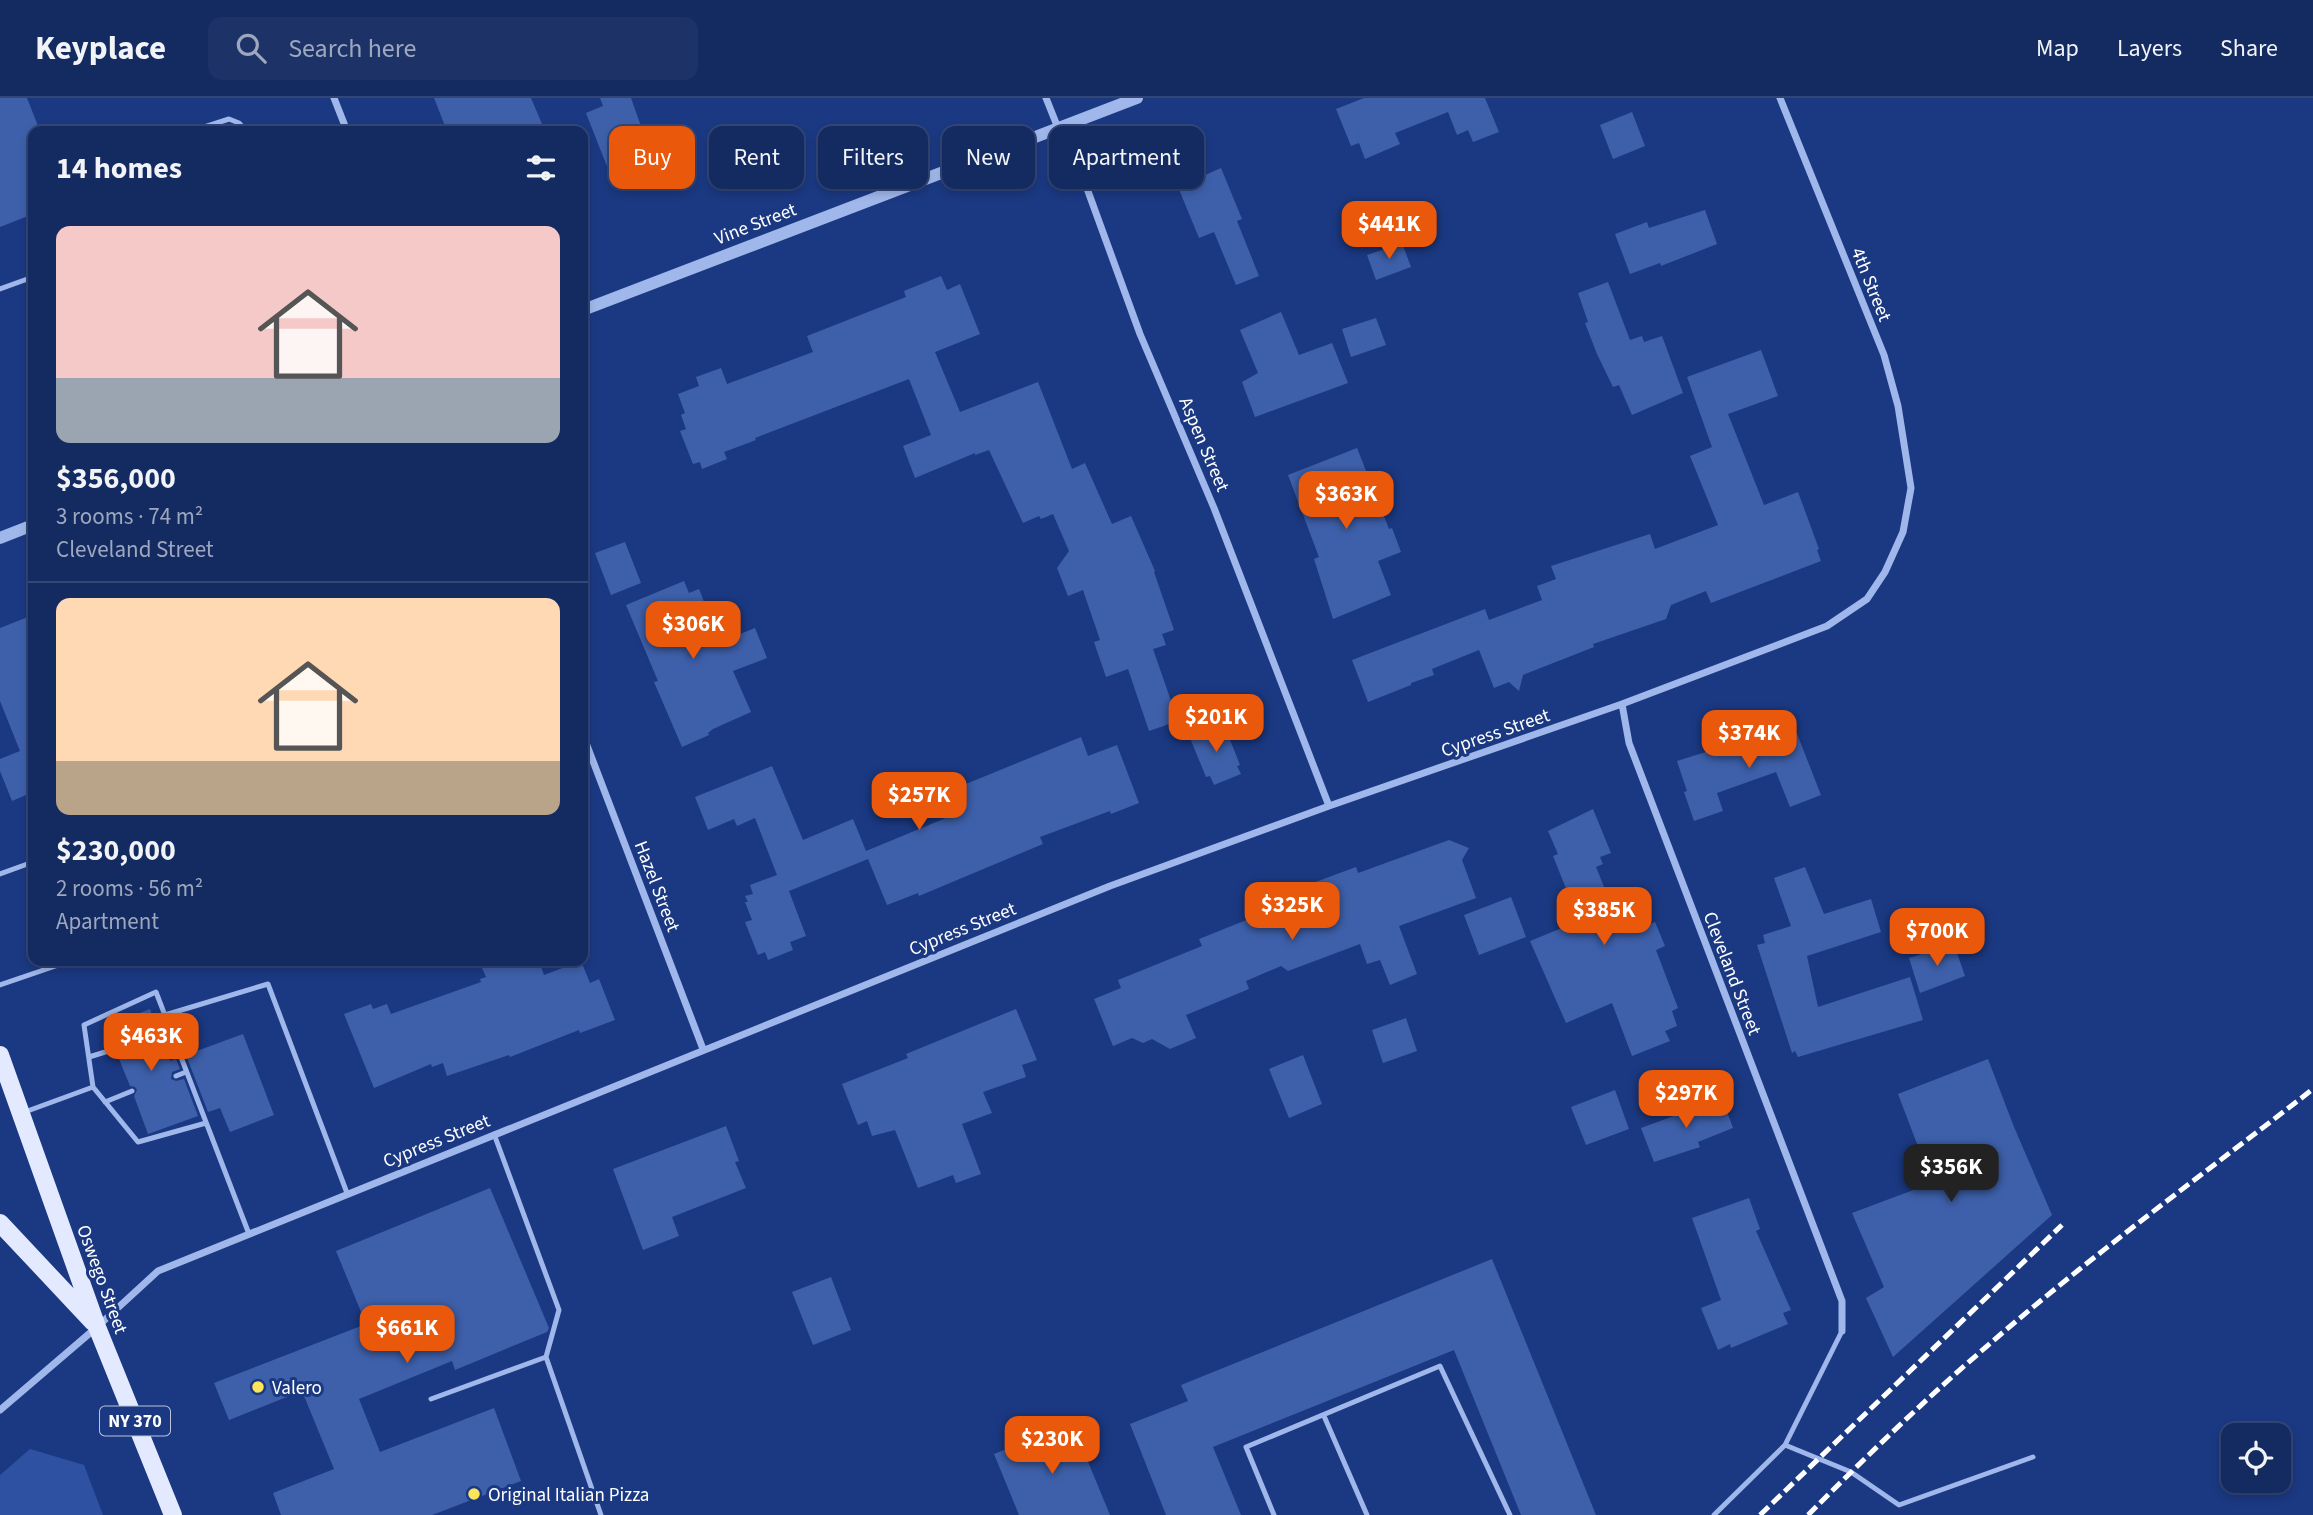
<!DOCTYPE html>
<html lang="en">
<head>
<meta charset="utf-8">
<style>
	body { margin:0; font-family:"Source Sans 3",sans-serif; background:#1d3368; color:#f1f3f6; height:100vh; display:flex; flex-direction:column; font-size:26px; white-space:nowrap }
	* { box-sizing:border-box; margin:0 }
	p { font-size:23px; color:#9da7be }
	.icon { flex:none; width:38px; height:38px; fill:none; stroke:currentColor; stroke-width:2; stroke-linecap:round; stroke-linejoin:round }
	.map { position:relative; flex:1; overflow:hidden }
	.sheet { position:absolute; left:28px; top:28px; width:560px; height:840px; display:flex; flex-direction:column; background:#142b62; border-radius:14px; box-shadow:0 4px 10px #0003,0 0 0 2px #334777 }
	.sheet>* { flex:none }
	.banner { position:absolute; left:609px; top:28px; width:665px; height:63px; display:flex; gap:14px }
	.buttons { position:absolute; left:2221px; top:1325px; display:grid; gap:14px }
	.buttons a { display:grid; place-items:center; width:70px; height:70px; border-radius:14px; background:#142b62; box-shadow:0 4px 10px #0003,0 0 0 2px #334777; font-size:35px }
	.price { position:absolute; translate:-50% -60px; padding:0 16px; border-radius:14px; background:#ea580c; color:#fff; font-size:23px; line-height:46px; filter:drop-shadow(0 2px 4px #0008) }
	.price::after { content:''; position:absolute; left:50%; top:42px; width:21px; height:16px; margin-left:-10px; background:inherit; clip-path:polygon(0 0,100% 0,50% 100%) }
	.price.selected { background:#222; color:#fff }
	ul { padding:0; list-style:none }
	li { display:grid; align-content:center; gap:14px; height:371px; padding:0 28px }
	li+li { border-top:2px solid #334777 }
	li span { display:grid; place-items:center; height:217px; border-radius:14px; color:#555 }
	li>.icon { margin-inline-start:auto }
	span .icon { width:126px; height:126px; fill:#fffc; stroke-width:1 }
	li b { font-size:30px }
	h2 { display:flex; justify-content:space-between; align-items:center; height:84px; padding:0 28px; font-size:30px }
	.chip { padding:0 24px; border-radius:14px; background:#142b62; box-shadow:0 4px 10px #0003,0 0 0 2px #334777; font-size:24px; line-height:63px }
	.chip.selected { background:#ea580c; color:#fff }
	header { display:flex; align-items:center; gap:42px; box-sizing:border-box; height:98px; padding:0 35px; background:#142b62; border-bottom:2px solid #334777 }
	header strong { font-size:33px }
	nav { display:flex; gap:38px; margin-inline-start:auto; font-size:24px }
	.search { width:490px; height:63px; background:#1d3368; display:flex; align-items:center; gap:18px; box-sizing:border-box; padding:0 24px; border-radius:14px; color:#9da7be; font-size:26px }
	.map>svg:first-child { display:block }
</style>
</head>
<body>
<header>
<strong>Keyplace</strong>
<div class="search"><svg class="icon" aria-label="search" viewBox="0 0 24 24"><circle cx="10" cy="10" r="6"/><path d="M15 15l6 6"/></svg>Search here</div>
<nav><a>Map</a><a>Layers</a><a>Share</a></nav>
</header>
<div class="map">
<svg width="2313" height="1417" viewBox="0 0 2313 1417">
	<rect width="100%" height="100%" fill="#1b3982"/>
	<path fill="#2e51a1" d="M 30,1351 L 84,1367 L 103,1417 L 0,1417 L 0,1377 Z"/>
	<path fill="#3e60aa" d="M 0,0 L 27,0 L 40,33 L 33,33 L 33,116 L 0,129 Z
		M 434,0 L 531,0 L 545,33 L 447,33 Z
		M 600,0 L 631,0 L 654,65 L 615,80 L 611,70 L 608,71 L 586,15 L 603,8 Z
		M 1364,0 L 1485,0 L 1499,34 L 1473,44 L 1468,32 L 1457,37 L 1448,14 L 1395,35 L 1400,46 L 1365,61 L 1359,45 L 1351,48 L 1336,11 Z
		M 1632,14 L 1645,48 L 1613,61 L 1600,27 Z
		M 1221,70 L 1242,121 L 1237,123 L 1259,178 L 1236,187 L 1214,134 L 1199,140 L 1178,89 Z
		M 1705,112 L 1717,146 L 1661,168 L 1660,165 L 1630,176 L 1615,136 L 1647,124 L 1649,130 Z
		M 1402,145 L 1411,169 L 1376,182 L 1367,157 Z
		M 941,178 L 947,192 L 960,186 L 980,236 L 935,254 L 960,314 L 1038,284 L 1072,371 L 1085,365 L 1112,426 L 1131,418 L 1155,473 L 1154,474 L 1174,532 L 1162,536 L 1166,547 L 1153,551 L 1178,623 L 1149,633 L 1128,571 L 1106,579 L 1094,544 L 1100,542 L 1083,492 L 1068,498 L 1057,470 L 1069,453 L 1053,416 L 1041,421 L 1039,418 L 1023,425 L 989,352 L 975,357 L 975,355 L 915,380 L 903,348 L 931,337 L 909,281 L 755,340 L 756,342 L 724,354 L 727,361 L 702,371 L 700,364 L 693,366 L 680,333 L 686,331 L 681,317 L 685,315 L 678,296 L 699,288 L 696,279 L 721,270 L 727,286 L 813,254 L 807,238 L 906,199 L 904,193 Z
		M 1608,184 L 1630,242 L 1642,238 L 1644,244 L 1662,238 L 1683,295 L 1632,317 L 1619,287 L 1613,289 L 1597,256 L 1585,225 L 1588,224 L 1578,195 Z
		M 1281,214 L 1299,257 L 1332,245 L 1348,285 L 1255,319 L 1242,284 L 1258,275 L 1240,232 Z
		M 1376,220 L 1386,247 L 1351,259 L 1342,231 Z
		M 1761,252 L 1778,298 L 1728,316 L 1764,407 L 1798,394 L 1819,451 L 1817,452 L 1821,463 L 1711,505 L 1706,493 L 1671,507 L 1666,521 L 1593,546 L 1594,549 L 1523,577 L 1519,593 L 1509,584 L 1494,590 L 1479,552 L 1432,571 L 1434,577 L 1411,585 L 1411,587 L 1368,604 L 1352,562 L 1485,511 L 1489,522 L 1542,502 L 1537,488 L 1556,481 L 1551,468 L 1650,436 L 1655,451 L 1718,427 L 1690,358 L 1712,349 L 1687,279 Z
		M 1357,350 L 1389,431 L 1392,430 L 1401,454 L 1378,463 L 1391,497 L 1333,521 L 1314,461 L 1319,459 L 1288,377 Z
		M 625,444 L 641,485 L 611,497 L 595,455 Z
		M 684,483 L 689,495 L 699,491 L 720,544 L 755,530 L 767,560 L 733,573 L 751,614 L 713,631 L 708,635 L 709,637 L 682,649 L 654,584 L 658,583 L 626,507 Z
		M 33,517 L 33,694 L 12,703 L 0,673 L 0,661 L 20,653 L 0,603 L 0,530 Z
		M 1792,623 L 1821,697 L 1790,709 L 1776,674 L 1717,695 L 1723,713 L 1694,723 L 1684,694 L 1687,693 L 1677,663 L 1725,648 Z
		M 1223,624 L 1240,667 L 1237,668 L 1241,676 L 1214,687 L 1210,678 L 1206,679 L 1190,640 Z
		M 1081,639 L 1088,658 L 1117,647 L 1139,705 L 1111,716 L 1110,713 L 1040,739 L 1043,746 L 919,798 L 918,795 L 887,807 L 868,761 L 789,793 L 806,838 L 790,844 L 793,852 L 768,862 L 765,854 L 758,857 L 745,824 L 752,822 L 745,804 L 748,804 L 745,798 L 753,796 L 750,787 L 777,777 L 755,720 L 737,728 L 734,721 L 708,732 L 695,699 L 772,668 L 803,742 L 853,721 L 866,753 L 965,712 L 956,690 Z
		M 1593,711 L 1611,755 L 1600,759 L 1603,766 L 1596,769 L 1620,828 L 1644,818 L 1648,827 L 1655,824 L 1665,848 L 1656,852 L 1678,910 L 1672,913 L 1677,928 L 1665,933 L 1670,943 L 1632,958 L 1612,905 L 1566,925 L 1530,843 L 1579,823 L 1553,758 L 1558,756 L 1548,733 Z
		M 1449,742 L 1469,750 L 1462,762 L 1476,800 L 1399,828 L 1417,876 L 1390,887 L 1380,862 L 1367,866 L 1360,846 L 1288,873 L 1281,868 L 1246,883 L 1249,891 L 1186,917 L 1196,940 L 1170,951 L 1152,941 L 1143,945 L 1132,940 L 1113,948 L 1094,901 L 1121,890 L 1118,882 L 1202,848 L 1199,841 L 1294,803 L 1291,793 L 1356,769 L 1358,775 Z
		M 1805,769 L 1824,816 L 1871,801 L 1881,834 L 1807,858 L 1818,909 L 1910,879 L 1923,922 L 1798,959 L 1795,953 L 1792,955 L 1757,847 L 1765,845 L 1763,837 L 1791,828 L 1774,780 Z
		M 1511,799 L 1526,839 L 1479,857 L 1464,817 Z
		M 1954,846 L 1965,878 L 1920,895 L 1909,860 Z
		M 479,863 L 539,863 L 544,877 L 581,863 L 590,885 L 599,881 L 615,922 L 580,935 L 579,932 L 510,959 L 509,957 L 447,978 L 443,965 L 432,969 L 431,966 L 374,990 L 344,916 L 371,906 L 373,911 L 387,906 L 391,916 L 481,884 L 480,881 L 486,879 Z
		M 150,911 L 157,930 L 154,933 L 154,937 L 161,940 L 170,963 L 176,961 L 180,971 L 172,974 L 171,981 L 176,983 L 184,981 L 198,1018 L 148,1036 L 134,998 L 137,992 L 135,989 L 130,988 L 117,956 L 120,949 L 113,946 L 106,928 Z
		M 1016,911 L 1037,962 L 1022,967 L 1026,979 L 983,994 L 992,1015 L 962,1026 L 981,1076 L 956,1085 L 953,1077 L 918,1090 L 895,1032 L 872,1038 L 867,1023 L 858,1027 L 842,986 L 908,960 L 906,956 Z
		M 1406,920 L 1417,953 L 1383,965 L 1372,932 Z
		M 243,936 L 274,1017 L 230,1034 L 220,1010 L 208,1014 L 186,957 Z
		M 1303,957 L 1322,1006 L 1289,1020 L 1269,971 Z
		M 1988,961 L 2014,1029 L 2052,1117 L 1893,1259 L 1866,1200 L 1884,1189 L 1852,1115 L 1932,1085 L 1898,996 Z
		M 1615,992 L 1629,1031 L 1586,1047 L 1571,1009 Z
		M 1722,1000 L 1733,1030 L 1698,1044 L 1700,1049 L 1654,1064 L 1641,1030 Z
		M 726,1028 L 739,1063 L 735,1064 L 746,1090 L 672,1119 L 679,1138 L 643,1152 L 613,1071 Z
		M 490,1090 L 549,1230 L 547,1234 L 455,1272 L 452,1263 L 359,1301 L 380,1354 L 494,1310 L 521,1383 L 432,1417 L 281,1417 L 273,1395 L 334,1371 L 302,1293 L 229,1322 L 214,1285 L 366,1226 L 336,1153 Z
		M 1749,1100 L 1760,1131 L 1756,1133 L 1791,1212 L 1783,1215 L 1788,1226 L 1731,1250 L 1730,1246 L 1718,1252 L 1701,1210 L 1721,1202 L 1692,1120 Z
		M 1492,1161 L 1596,1417 L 1521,1417 L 1454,1252 L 1213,1349 L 1241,1417 L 1166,1417 L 1130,1326 L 1188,1303 L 1181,1287 Z
		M 831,1179 L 851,1232 L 813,1247 L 792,1194 Z
		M 1072,1325 L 1110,1417 L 1019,1417 L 994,1356 Z"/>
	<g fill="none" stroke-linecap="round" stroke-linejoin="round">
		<path stroke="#9fb7ea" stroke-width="5" d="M 192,33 L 229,21 L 239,25 L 246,33
			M 0,191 L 33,179
			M 0,776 L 33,764
			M 0,887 L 70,863
			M 165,917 L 268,886 L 347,1095
			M 159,935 L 170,931
			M 89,959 L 115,951
			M 176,978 L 186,974
			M 93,989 L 138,1044 L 206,1025
			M 105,1004 L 132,993
			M 22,1015 L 93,989 L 84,927 L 156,894 L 249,1136
			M 494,1036 L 559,1212 L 546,1259 L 601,1417
			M 431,1301 L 546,1259
			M 1324,1318 L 1367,1417
			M 1785,1347 L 1851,1374 L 1899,1407 L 2033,1359
			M 1274,1417 L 1246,1349 L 1440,1268 L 1510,1417
			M 1714,1417 L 1785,1347 L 1842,1233"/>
		<path stroke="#9fb7ea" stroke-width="7" d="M 334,0 L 347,33
			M 1046,0 L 1058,30 L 1081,74 L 1140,236 L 1214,410 L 1329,708
			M 1622,606 L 1629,645 L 1842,1203 L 1842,1233
			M 583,637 L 703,951
			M 0,1312 L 97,1229 L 158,1173 L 1110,788 L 1329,708 L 1622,606 L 1827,528 L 1867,501 L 1885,474 L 1903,434 L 1911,390 L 1898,308 L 1884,257 L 1780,0"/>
		<path stroke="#9fb7ea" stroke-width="12" d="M 583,212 L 1137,0
			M 0,440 L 33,427"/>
		<path stroke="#e3eaff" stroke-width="18" d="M 0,957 L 97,1229 L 173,1417
			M 0,1125 L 93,1224"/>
		<path stroke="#fff" stroke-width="5" stroke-dasharray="12 5" stroke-linecap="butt" d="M 1760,1417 L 2062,1127
			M 1808,1417 C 1863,1362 1919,1307 1978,1256 C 2085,1162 2201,1078 2313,991"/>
	</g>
	<g fill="#fce45b" stroke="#1b3982" stroke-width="2.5">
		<circle cx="258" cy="1289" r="7"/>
		<circle cx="474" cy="1396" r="7"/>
	</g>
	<g text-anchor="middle" stroke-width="6" stroke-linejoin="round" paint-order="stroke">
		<rect fill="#1b3982" stroke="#bbc4da" stroke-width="2" x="100" y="1308.5" width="70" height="29" rx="5"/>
		<g font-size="18" font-weight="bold" fill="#fff">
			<text x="135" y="1329">NY 370</text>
		</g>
		<g font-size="19" fill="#fff" stroke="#1b3982">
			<text transform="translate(755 125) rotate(-21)" y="7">Vine Street</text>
			<text transform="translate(1872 186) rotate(68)" y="7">4th Street</text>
			<text transform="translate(1205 346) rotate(67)" y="7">Aspen Street</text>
			<text transform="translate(1495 634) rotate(-19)" y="7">Cypress Street</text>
			<text transform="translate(658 788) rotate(69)" y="7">Hazel Street</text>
			<text transform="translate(962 830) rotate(-22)" y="7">Cypress Street</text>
			<text transform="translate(1733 875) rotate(69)" y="7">Cleveland Street</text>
			<text transform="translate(436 1042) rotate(-22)" y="7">Cypress Street</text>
			<text transform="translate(103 1181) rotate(70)" y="7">Oswego Street</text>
		</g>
		<g font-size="19" fill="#fff" stroke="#1b3982" text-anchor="start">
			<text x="272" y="1296">Valero</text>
			<text x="488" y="1403">Original Italian Pizza</text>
		</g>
	</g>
</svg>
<div class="buttons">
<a><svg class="icon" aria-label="locate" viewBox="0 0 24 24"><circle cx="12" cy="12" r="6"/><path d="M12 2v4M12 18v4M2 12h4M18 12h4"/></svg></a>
</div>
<b class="price" style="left:1389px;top:163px">$441K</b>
<b class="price" style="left:1346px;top:433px">$363K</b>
<b class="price" style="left:693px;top:563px">$306K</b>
<b class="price" style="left:1216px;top:656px">$201K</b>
<b class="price" style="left:1749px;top:672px">$374K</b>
<b class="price" style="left:919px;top:734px">$257K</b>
<b class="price" style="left:1292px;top:844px">$325K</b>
<b class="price" style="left:1604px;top:849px">$385K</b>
<b class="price" style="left:1937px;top:870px">$700K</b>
<b class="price" style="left:151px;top:975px">$463K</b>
<b class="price" style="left:1686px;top:1032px">$297K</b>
<b class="price selected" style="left:1951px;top:1106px">$356K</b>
<b class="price" style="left:407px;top:1267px">$661K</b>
<b class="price" style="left:1052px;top:1378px">$230K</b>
<div class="banner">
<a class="chip selected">Buy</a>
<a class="chip">Rent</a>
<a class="chip">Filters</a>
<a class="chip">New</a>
<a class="chip">Apartment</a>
</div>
<section class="sheet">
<h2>14 homes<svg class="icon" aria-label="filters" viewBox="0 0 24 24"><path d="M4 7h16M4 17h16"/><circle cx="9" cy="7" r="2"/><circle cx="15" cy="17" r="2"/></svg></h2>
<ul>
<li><span style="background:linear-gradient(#f6c9c9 70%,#9aa5b1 0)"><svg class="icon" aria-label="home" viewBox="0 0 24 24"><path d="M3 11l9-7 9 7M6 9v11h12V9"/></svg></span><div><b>$356,000</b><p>3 rooms · 74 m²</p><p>Cleveland Street</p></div></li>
<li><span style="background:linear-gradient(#ffd9b3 75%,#b9a48a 0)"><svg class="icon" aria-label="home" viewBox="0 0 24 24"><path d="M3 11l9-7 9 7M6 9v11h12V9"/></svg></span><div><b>$230,000</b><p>2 rooms · 56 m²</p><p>Apartment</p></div></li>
</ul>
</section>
</div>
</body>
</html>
